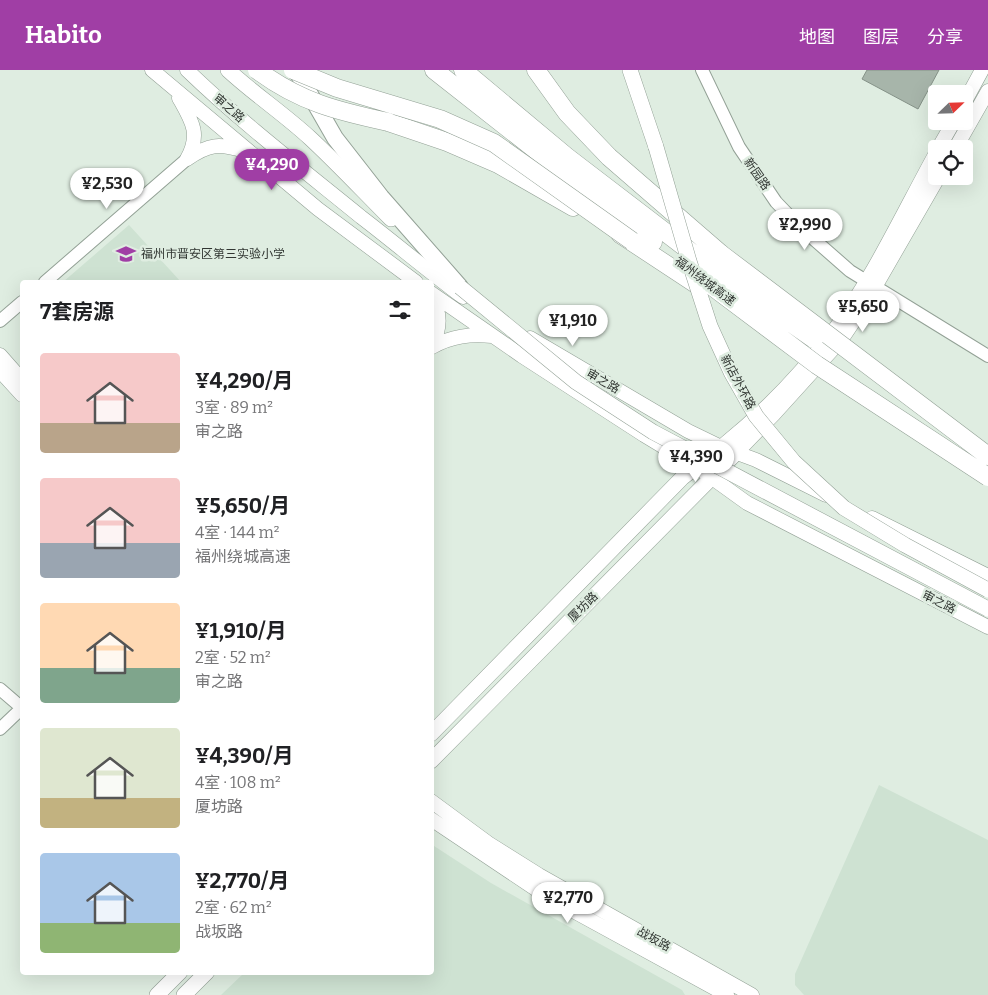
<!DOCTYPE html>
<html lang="zh">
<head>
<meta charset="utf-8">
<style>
	body { margin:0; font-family:Bitter,"Noto Sans SC",serif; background:#f2f2f2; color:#202124; height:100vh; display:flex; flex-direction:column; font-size:19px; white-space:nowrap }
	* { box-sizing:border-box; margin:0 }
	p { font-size:16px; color:#757577 }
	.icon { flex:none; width:28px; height:28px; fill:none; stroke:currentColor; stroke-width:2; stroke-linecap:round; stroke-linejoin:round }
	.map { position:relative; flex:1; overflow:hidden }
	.side { position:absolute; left:20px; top:210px; width:414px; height:695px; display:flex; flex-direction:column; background:#fff; border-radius:5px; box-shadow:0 5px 20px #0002 }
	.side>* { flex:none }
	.needle { width:32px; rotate:67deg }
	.buttons { position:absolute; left:928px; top:15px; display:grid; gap:10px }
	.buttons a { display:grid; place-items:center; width:45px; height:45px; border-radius:5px; background:#fff; box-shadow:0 5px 20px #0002; font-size:25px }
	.price { position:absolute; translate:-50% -42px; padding:0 11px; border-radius:18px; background:#fff; color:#222; font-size:16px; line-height:32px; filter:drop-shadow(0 1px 2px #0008) }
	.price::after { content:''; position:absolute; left:50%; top:30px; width:15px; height:11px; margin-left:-8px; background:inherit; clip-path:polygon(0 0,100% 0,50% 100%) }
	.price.current { background:#a03ea5; color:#fff }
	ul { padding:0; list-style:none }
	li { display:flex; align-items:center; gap:15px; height:125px; padding:0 20px }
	li span { display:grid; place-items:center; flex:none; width:140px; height:100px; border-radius:5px; color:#555 }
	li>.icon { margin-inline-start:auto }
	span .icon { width:60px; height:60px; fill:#fffc; stroke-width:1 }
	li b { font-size:21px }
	h2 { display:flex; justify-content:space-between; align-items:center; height:60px; padding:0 20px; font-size:21px }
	header { display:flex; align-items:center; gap:30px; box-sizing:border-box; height:70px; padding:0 25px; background:#a03ea5; color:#fff }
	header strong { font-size:24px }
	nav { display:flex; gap:28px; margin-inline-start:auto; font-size:18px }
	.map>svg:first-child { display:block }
</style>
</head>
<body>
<header>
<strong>Habito</strong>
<nav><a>地图</a><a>图层</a><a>分享</a></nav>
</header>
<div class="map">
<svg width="988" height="925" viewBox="0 0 988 925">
	<rect width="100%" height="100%" fill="#dfede1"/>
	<path fill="#cee2d2" d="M 129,155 L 181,212 L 63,212 Z
		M 879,715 L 988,770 L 988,925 L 804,925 L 795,915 L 795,904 Z
		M 431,774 L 491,813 L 682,920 L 685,925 L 221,925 L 244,903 L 431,902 Z"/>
	<path fill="#a7b5aa" stroke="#859288" d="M 867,0 L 939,0 L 918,39 L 862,9 Z"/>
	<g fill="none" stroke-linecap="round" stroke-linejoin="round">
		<defs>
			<path id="tertiary" d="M 702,0 L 739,77 L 776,132 L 801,158 L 850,201 L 988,286
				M 45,212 L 187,89
				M 0,251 L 22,232
				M 0,619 L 22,638
				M 0,659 L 22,638"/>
			<path id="secondary" d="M 152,0 L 318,139 L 416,212
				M 187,0 C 242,53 302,99 361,147 C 395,173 428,201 463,227
				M 179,28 C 192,51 201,64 187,89
				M 964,33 L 982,0
				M 938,79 L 954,51
				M 955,79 L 988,21
				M 187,89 C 209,74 219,73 244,81
				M 431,223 L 522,286 L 644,365 L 697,397 L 747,433 L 988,557
				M 431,227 C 442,243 440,259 432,277
				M 530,268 L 688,361 L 721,377 L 756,390 L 826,425
				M 432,277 C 452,266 470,264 492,266
				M 0,285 L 22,310
				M 0,301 L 22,325
				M 721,377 C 762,344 800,305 832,263 C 872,210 904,141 936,83
				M 736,383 L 774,344 L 841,270 L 864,236 L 939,106
				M 872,448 L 988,506
				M 431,731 L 488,773 L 539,805 L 752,925
				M 431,749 L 546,826 L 727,925"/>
			<path id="primary" d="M 228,0 C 254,24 284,44 310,68 C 338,94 364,122 391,149
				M 630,0 L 656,77
				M 431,664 L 682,408 L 721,377
				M 431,691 L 736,383
				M 157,925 L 180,902
				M 184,925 L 207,902"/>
			<path id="trunk" d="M 296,0 L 335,68 L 381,127 L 460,217"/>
			<path id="motorway" d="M 434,0 L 653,172
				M 463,0 L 567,87 L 712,198
				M 536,0 L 567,43 L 609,87 L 721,184
				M 388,52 L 447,72 L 498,94 L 573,137
				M 620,164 L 699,216"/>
		</defs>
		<use href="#tertiary" stroke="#93a196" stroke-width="14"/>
		<use href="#secondary" stroke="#93a196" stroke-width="15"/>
		<use href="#primary" stroke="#93a196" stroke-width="16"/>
		<use href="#trunk" stroke="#93a196" stroke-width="18"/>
		<use href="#motorway" stroke="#93a196" stroke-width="19"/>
		<use href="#tertiary" stroke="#fff" stroke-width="12"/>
		<use href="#secondary" stroke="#fff" stroke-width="14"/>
		<use href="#primary" stroke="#fff" stroke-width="15"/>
		<use href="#trunk" stroke="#fff" stroke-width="16"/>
		<use href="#motorway" stroke="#fff" stroke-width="18"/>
		<defs>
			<path id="primary-bridge" d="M 656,77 L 689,191 L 710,256 L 731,302 L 756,346 L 794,392 L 844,438 L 905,475 L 988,520
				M 460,217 L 576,312 L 653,362 L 988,539"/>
			<path id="motorway-bridge" d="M 257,0 C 300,32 337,41 388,52
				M 293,0 L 337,18 L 440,49 L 494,73 L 632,171
				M 721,184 L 988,386
				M 712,198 L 814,269
				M 705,211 L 817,295 L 988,407"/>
		</defs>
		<use href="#primary-bridge" stroke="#93a196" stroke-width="16" stroke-linecap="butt"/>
		<use href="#motorway-bridge" stroke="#93a196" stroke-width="19" stroke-linecap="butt"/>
		<use href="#primary-bridge" stroke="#fff" stroke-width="15"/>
		<use href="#motorway-bridge" stroke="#fff" stroke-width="18"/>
	</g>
	<defs>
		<symbol id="school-bare" viewBox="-9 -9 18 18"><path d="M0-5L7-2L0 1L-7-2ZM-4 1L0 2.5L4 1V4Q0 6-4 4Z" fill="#a03ea5" stroke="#dfede1" stroke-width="2.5" paint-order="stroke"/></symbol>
	</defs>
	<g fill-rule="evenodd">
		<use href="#school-bare" x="112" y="170" width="28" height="28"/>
	</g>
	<g text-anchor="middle" stroke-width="5" stroke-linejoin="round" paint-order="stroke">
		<g font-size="12" fill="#313632" stroke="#dfede1">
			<text transform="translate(229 38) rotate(41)" y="4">审之路</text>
			<text transform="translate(757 104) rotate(55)" y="4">新园路</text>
			<text transform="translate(705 211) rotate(37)" y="4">福州绕城高速</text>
			<text transform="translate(603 311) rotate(30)" y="4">审之路</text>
			<text transform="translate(738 312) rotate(62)" y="4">新店外环路</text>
			<text transform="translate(939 532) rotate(27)" y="4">审之路</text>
			<text transform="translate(583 537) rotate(-45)" y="4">厦坊路</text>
			<text transform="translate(654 869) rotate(29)" y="4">战坂路</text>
		</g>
		<g font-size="12" fill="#313632" stroke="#dfede1" text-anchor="start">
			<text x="141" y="188">福州市晋安区第三实验小学</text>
		</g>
	</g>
</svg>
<div class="buttons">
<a><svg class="needle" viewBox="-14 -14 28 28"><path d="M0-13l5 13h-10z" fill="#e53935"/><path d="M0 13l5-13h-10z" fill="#757577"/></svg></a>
<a><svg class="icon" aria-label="locate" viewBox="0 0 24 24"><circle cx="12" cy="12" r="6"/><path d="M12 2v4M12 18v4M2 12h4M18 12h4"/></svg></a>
</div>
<b class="price current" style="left:272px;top:121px">¥4,290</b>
<b class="price" style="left:107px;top:140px">¥2,530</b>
<b class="price" style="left:805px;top:181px">¥2,990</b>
<b class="price" style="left:863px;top:263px">¥5,650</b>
<b class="price" style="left:573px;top:277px">¥1,910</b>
<b class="price" style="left:696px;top:413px">¥4,390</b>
<b class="price" style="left:568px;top:854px">¥2,770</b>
<section class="side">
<h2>7套房源<svg class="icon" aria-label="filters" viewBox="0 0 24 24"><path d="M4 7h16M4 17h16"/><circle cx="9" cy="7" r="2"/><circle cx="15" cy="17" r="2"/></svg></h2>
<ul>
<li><span style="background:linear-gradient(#f6c9c9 70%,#b9a48a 0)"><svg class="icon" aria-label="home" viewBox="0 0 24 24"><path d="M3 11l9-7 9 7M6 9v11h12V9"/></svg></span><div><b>¥4,290/月</b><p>3室 · 89 m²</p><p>审之路</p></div></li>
<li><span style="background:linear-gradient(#f6c9c9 65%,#9aa5b1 0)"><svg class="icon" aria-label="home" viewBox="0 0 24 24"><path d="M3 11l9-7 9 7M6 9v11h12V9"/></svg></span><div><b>¥5,650/月</b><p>4室 · 144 m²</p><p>福州绕城高速</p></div></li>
<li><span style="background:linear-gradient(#ffd9b3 65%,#7fa58c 0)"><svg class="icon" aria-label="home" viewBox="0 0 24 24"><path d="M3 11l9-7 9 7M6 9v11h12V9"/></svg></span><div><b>¥1,910/月</b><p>2室 · 52 m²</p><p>审之路</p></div></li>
<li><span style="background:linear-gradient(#dfe7d0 70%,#c2b280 0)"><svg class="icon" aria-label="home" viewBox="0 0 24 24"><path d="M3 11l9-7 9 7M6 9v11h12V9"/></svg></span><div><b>¥4,390/月</b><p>4室 · 108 m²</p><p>厦坊路</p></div></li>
<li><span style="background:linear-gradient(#a9c7e8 70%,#8fb573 0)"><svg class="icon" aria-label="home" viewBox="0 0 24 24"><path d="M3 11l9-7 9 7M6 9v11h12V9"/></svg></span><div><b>¥2,770/月</b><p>2室 · 62 m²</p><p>战坂路</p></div></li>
</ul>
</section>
</div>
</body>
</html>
